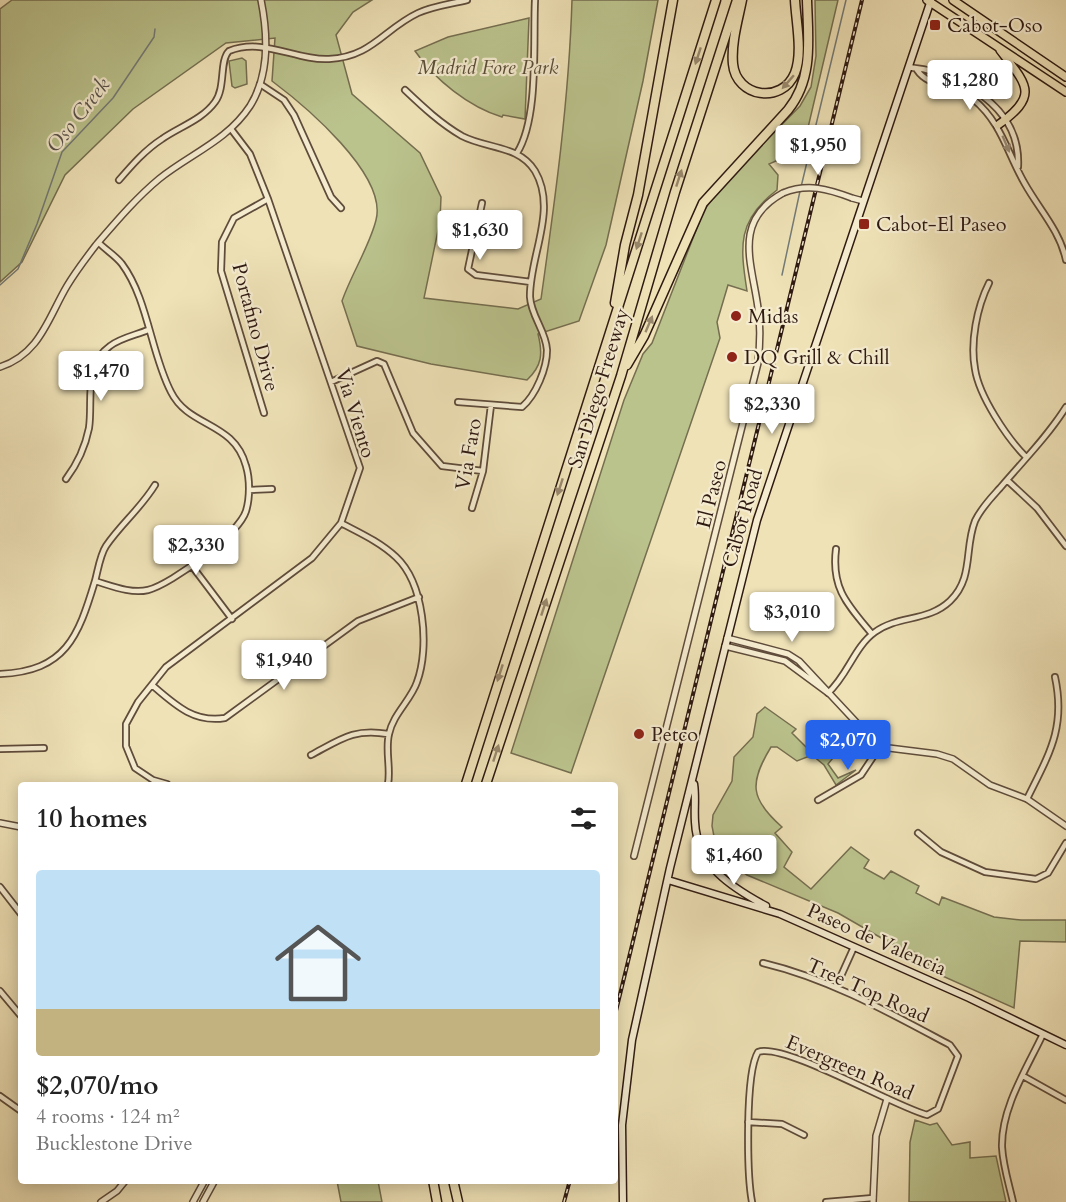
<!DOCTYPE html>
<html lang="en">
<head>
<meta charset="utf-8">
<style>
	body { margin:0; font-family:Cardo,serif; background:#f2f2f2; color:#222; height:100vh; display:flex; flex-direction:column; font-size:22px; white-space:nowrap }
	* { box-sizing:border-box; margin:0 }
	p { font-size:20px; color:#767676 }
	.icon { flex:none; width:33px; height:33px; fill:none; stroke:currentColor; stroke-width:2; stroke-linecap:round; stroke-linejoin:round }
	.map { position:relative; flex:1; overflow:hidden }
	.side { position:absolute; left:18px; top:782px; width:600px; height:402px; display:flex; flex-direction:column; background:#fff; border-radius:6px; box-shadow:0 3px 15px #0003 }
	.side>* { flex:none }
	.price { position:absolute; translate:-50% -51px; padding:0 14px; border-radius:6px; background:#fff; color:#222; font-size:20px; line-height:39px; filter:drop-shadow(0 2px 3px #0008) }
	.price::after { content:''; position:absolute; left:50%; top:36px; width:18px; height:14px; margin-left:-9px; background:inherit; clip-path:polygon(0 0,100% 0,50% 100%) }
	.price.on { background:#2563eb; color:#fff }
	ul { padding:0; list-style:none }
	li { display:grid; align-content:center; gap:12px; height:318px; padding:0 18px }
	li span { display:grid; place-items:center; height:186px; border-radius:6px; color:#555 }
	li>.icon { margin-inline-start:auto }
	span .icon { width:108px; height:108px; fill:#fffc; stroke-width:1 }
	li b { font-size:26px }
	h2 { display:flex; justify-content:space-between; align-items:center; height:72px; padding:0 18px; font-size:26px }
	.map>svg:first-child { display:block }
</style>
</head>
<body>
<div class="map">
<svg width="1066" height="1202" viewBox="0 0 1066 1202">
	<rect width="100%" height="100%" fill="#efe2b7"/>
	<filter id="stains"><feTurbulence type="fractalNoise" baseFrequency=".00333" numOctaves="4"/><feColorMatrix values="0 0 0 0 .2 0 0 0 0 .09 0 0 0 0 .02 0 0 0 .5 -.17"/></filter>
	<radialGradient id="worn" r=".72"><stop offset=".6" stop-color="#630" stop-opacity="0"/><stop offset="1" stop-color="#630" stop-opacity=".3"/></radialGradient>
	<path fill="#bbc38d" stroke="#756e50" stroke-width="1.5" d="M 12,0 L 372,0 L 353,12 L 336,35 L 352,94 L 420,153 L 441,197 L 440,221 L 424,298 L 518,309 L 541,299 C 555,200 569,100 572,0 L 658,0 L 643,81 L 606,245 L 579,321 L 538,334 C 543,354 542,366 527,380 L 431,364 L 357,346 L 342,301 C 351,275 370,245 376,220 C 388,175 304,105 272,81 L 275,38 L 226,43 L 133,109 L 65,175 L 22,262 L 0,282 L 0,9 Z
		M 815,0 L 838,0 L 803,149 L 769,164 L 778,175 L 777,190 C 737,220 740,246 747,291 L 728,285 L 717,322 L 720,338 L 571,773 L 511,753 L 624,400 L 643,354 L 652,343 L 704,210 L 721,187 L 800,106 L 811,87 L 816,56 Z
		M 529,18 L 525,119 L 503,115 L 502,117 C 469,107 435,80 415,51 L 448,37 Z
		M 242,58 L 246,61 L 247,84 L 235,88 L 232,86 L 229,61 Z
		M 765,707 L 796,729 L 792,733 L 810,751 L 823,738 L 837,753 L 828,764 L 838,778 L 856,770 L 836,785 L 824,765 L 812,755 L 797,761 L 777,747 L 771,747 C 749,783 750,799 782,827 L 775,833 L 792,852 L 784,867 L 811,889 L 851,847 L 869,860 L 864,868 L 884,879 L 891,871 L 919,886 L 916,893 L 939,905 L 942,897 L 994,917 L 1021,920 L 1066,920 L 1066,942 L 1020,941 L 1014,1008 L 929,970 L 928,961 L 918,954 L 890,943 L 838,913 L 747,875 L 724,858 L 716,847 L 712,826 L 713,815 L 732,781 L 734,757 L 753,737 L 757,714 Z
		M 915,1120 L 930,1125 L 937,1123 L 952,1145 L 970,1142 L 970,1158 L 996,1156 L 1006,1202 L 909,1202 L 910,1142 Z
		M 337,1181 L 378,1181 L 382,1202 L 341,1202 Z"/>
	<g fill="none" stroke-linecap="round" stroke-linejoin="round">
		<path stroke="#737a77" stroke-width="1.5" d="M 801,187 L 846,0
			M 782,275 L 800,191
			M 0,285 L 18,269 L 37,224 L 62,152 L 113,98 L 154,37 L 155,29"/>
		<defs>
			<path id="minor" d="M 909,67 C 916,69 921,68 927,70 C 973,83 1021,112 1018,167
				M 917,70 C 928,87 956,86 973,99 C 1002,123 1007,153 1025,184 C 1039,209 1060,231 1066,260
				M 260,84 L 284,100 L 294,115 L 331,197 L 341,208
				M 405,90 C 423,107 441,124 462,136 C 487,149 519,145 535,171 C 558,210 529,257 530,297 C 531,316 546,331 547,350 C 547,368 536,395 522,407 L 458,402
				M 517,153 C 539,118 533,43 535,0
				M 119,180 C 132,165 145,150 162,139 C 179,127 202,120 215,102 C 226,87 219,61 229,51 C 264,37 296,61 329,59 C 372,57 384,29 418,13 C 433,6 451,4 467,0
				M 482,203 L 468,269 L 476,275 L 531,282
				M 989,283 C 977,307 970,342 975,369 C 979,396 1007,438 1026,457
				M 331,382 L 377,361 L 384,364 L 413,433 L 442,466 L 483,471
				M 264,413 L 221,271 L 222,242 L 234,218 L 268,199
				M 66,479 C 78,463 85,448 89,428 C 93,401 83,365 110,346 C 120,338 136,335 148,330
				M 1007,480 L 1037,508 L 1066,546
				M 249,490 L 272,489
				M 472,508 L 483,471 L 491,405
				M 341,523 C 360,533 380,542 396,557 C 424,583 430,647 417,682 C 411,700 393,714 389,734 C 385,750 391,768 388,784
				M 836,549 C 831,589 848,605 872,634
				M 192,566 L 232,619
				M 95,581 C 112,586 131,594 148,590 C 172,584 239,534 246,511 C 250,498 250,479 246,466 C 234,421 189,428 171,392 C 151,354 148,299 122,264 C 116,256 106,250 99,243
				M 0,674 C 66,671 78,637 95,581 C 98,570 100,555 106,546 C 121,524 141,508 155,485
				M 152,685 C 175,705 194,723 225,718 L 358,621 L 419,597
				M 828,693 C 848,675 854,647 875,632 C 898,615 928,622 950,601 C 974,578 964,549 975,521 C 981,508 991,498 1000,488 C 1022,462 1048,436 1066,407
				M 0,749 L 44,748
				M 311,755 C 341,739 354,728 388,734
				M 167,784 L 153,780 L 135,768 L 126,746 L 126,724 L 138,702 L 166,667 L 312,558 L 341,523 L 360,468 L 268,199 L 250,154 L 231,129
				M 1027,799 C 1049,754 1066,728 1055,677
				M 818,800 L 861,775 L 881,745
				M 918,833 L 941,852 L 985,872 L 1036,879 L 1048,873 L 1066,843
				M 0,887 L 21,914
				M 836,987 L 854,947
				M 0,991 L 21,1016
				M 1023,1076 L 1066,1100
				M 0,1096 L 21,1111
				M 748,1122 L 782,1124 L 804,1135
				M 752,1202 C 747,1175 745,1073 758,1052 C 784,1042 893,1106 927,1115 L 938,1109 L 958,1056 L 950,1045 C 890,1013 830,979 763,963
				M 826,1202 L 873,1198
				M 1013,1202 C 1009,1184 1003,1166 1002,1147 C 1001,1108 1027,1068 1043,1034"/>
			<path id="tertiary" d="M 852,198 L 863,201
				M 0,367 C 40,354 48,318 67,286 C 76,271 86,258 96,245 C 115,223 136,198 159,179 C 190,154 227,141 250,106 C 270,74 268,35 261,0
				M 727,638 L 788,654 L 799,661 L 869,736 L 889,748 L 937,754 L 953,759 L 990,785 L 1027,799 L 1066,826
				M 725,646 L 785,661 L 827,692
				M 0,823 L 21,827
				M 634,856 L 758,363 C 760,345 761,327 758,308 C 752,263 732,221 783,193
				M 101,1202 L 117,1191 L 126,1180
				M 193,1202 L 205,1180
				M 203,1202 L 215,1180
				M 873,1202 L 876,1136 L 887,1099"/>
			<path id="secondary" d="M 694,784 C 696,797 694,809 695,822 C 697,866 731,887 766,906
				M 668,880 L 780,914 L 969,998 L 1066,1045
				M 623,1202 L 622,1125 L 632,1040 L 670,868 L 757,520 L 931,0"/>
			<path id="primary" d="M 927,0 L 1066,92
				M 953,0 L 1066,77
				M 998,125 C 1040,95 1027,85 1000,50"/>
			<path id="motorway" d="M 742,0 C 738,20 731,43 733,64 C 736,97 782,105 795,73 C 803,52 796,22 795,0
				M 615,303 L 625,245 L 638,195 L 673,0
				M 627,365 L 644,336 L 703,203 L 788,110 C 814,78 808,38 807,0
				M 466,784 L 716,0
				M 486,784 L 621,376 L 675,192 L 737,0
				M 433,1180 L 437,1202
				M 453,1180 L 458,1202"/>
		</defs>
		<use href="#minor" stroke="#5f4c3b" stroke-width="8"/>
		<use href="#tertiary" stroke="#5f4c3b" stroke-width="8"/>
		<use href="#secondary" stroke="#2f1a12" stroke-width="9"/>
		<use href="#primary" stroke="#2f1a12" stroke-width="10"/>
		<use href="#motorway" stroke="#2f1a12" stroke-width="11"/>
		<use href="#minor" stroke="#f5ecd0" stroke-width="4.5"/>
		<use href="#tertiary" stroke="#f5ecd0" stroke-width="5"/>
		<use href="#secondary" stroke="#f5ecd0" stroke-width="6"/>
		<use href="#primary" stroke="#efe2b7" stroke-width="7"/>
		<use href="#motorway" stroke="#efe2b7" stroke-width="8"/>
		<defs>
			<path id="rail" d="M 615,1015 L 862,0
				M 564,1202 L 570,1180"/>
		</defs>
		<use href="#rail" stroke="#2f1a12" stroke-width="4"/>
		<use href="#rail" stroke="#f5ecd0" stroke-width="1.5" stroke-dasharray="4.5" stroke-linecap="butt"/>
		<defs>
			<path id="tertiary-bridge" d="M 783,193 C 808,183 828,189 852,198"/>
		</defs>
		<use href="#tertiary-bridge" stroke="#5f4c3b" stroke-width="8" stroke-linecap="butt"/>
		<use href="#tertiary-bridge" stroke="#f5ecd0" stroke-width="5"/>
	</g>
	<defs><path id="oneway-solid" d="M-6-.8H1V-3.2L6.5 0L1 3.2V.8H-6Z" transform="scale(1.5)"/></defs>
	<g fill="#99886d">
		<use href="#oneway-solid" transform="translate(698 56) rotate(108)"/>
		<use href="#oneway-solid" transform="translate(788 82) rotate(131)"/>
		<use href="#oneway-solid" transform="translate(679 178) rotate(-72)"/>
		<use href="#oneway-solid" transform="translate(639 241) rotate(108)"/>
		<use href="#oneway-solid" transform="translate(649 324) rotate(-67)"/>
		<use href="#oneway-solid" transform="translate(560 487) rotate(108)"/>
		<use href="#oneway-solid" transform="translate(544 607) rotate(-72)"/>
		<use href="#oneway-solid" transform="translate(500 673) rotate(108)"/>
		<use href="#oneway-solid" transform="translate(496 753) rotate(-72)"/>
	</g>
	<use fill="#9c8e7a" href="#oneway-solid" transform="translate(1006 144) rotate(67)"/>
	<g fill="#8f2418" stroke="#f5ecd0" stroke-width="2">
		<rect x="929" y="19" width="12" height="12" rx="3"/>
		<rect x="858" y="218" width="12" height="12" rx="3"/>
		<circle cx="736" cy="316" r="6"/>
		<circle cx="732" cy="357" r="6"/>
		<circle cx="639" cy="734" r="6"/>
	</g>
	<g text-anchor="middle" stroke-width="4.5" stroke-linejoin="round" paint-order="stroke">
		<g font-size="20" fill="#2f1a12" stroke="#f5ecd0" text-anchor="start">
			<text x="947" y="32">Cabot-Oso</text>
			<text x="876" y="231">Cabot-El Paseo</text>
			<text x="748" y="323">Midas</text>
			<text x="744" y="364">DQ Grill &amp; Chill</text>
			<text x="651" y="741">Petco</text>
		</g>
		<g font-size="20" font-style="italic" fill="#594d37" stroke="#f5ecd0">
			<text x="488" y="74">Madrid Fore Park</text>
		</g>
		<g font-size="20" fill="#2f1a12" stroke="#f5ecd0">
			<text transform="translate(256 327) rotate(75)" y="7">Portafino Drive</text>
			<text transform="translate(598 388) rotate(-73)" y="7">San Diego Freeway</text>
			<text transform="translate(356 413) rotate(73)" y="7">Via Viento</text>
			<text transform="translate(468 454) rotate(-80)" y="7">Via Faro</text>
			<text transform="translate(711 494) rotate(-76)" y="7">El Paseo</text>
			<text transform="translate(742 518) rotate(-74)" y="7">Cabot Road</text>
			<text transform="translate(877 939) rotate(24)" y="7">Paseo de Valencia</text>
			<text transform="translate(868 990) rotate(24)" y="7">Tree Top Road</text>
			<text transform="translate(850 1067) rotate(23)" y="7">Evergreen Road</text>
		</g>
		<g font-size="21" font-style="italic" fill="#57524d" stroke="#f5ecd0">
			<text transform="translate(78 115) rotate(-52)" y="7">Oso Creek</text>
		</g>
	</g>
	<rect width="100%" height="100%" filter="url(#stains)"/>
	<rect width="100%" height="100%" fill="url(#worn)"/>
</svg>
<b class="price" style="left:970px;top:111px">$1,280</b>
<b class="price" style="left:818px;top:176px">$1,950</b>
<b class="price" style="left:480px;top:261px">$1,630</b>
<b class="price" style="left:101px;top:402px">$1,470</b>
<b class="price" style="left:772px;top:435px">$2,330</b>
<b class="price" style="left:196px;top:576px">$2,330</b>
<b class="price" style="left:792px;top:643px">$3,010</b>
<b class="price" style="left:284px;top:691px">$1,940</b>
<b class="price on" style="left:848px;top:771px">$2,070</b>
<b class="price" style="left:734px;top:886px">$1,460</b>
<section class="side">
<h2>10 homes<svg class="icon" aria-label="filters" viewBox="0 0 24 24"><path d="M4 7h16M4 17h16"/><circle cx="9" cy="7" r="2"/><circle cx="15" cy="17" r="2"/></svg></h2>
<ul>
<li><span style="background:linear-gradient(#bfe0f5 75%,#c2b280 0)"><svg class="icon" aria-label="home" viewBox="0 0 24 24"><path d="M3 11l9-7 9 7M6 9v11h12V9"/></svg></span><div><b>$2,070/mo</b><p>4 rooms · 124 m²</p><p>Bucklestone Drive</p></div></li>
</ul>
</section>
</div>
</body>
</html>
